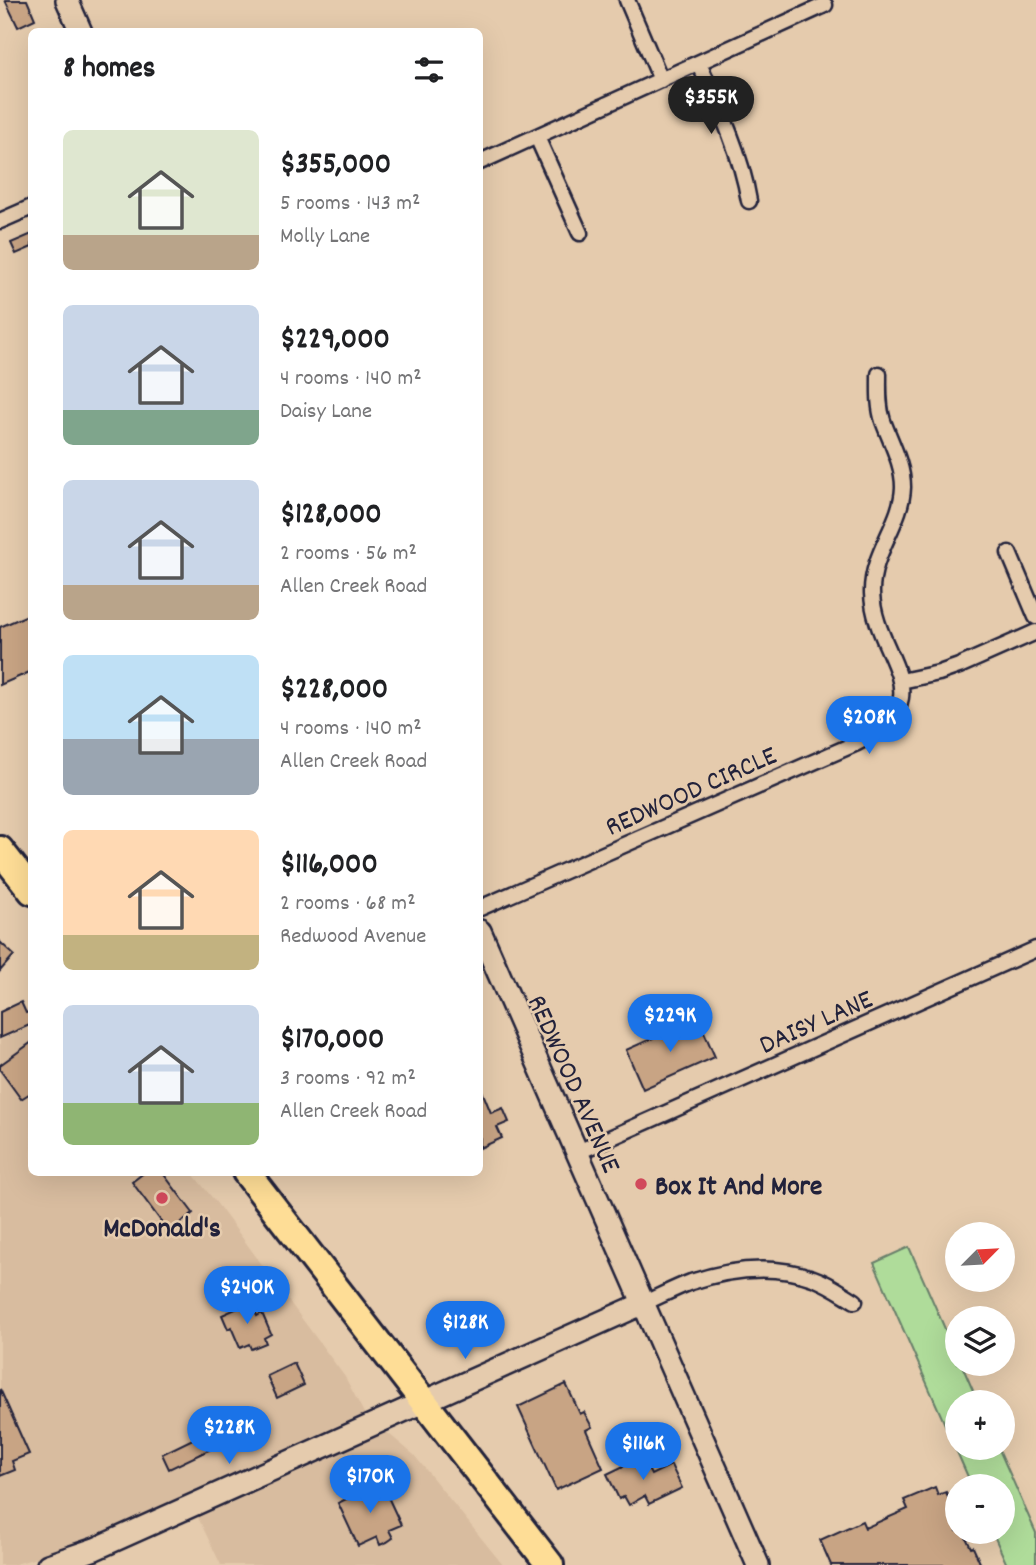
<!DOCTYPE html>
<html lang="en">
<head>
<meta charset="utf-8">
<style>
	body { margin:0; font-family:Dekko,sans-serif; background:#f2f2f2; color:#202124; height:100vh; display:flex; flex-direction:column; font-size:26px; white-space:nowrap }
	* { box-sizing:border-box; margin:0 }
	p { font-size:23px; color:#757577 }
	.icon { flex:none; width:38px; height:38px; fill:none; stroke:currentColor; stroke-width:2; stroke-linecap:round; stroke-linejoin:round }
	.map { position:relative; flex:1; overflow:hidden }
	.drawer { position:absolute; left:28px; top:28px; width:455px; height:1148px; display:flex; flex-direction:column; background:#fff; border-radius:10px; box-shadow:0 7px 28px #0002 }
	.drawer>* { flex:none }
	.needle { width:46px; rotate:66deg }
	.buttons { position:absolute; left:945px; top:1222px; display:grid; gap:14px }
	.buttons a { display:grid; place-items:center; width:70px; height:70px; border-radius:50%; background:#fff; box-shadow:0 7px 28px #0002; font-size:35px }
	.price { position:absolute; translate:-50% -60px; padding:0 16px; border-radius:24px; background:#1a73e8; color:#fff; font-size:23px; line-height:46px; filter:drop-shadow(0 2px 4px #0008) }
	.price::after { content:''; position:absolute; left:50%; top:42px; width:21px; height:16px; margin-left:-10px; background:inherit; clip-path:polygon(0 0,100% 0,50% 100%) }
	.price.selected { background:#222; color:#fff }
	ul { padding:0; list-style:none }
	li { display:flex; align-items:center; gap:21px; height:175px; padding:0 35px }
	li span { display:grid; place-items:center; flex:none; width:196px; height:140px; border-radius:10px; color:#555 }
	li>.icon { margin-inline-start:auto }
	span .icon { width:84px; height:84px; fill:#fffc; stroke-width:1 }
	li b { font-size:30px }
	h2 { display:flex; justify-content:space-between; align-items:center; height:84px; padding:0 35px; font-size:30px }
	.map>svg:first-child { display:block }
</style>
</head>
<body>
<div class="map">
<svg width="1036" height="1565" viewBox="0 0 1036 1565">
	<rect width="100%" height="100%" fill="#e5cbad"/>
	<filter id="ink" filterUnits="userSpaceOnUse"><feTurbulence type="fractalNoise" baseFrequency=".0143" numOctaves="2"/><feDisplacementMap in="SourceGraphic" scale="14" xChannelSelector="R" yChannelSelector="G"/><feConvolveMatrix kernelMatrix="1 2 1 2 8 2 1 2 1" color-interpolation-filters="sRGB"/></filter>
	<g filter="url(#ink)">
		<path fill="#d8bc9f" d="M 27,1028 L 28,1031 L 31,1030 L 32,1172 L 192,1173 L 215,1201 L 345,1377 L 364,1413 L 414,1455 L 503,1565 L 221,1565 L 188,1497 L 95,1541 L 12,1565 L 0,1565 L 0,1040 Z"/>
		<path fill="#afdc9a" stroke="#687f6a" stroke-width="2" d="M 909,1247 L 957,1356 L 957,1363 L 961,1363 L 978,1402 L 957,1402 L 957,1447 L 998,1447 L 1036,1533 L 1036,1565 L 1007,1565 L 992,1531 L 1003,1531 L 1003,1486 L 972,1486 L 874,1263 Z"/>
		<path fill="#c8a484" stroke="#22223b" stroke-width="2" d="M 5,0 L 27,0 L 35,19 L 18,27 Z
			M 32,234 L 32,247 L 16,254 L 11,243 Z
			M 32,613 L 32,671 L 0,685 L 0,627 Z
			M 0,942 L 14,955 L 0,971 Z
			M 21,1002 L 26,1013 L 32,1011 L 32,1024 L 0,1038 L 0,1012 Z
			M 698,1018 L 715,1057 L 643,1089 L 626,1050 Z
			M 32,1042 L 32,1092 L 21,1099 L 0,1070 L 0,1065 Z
			M 480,1086 L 491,1113 L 503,1108 L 509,1122 L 497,1127 L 502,1138 L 480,1148 Z
			M 145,1172 L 162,1172 L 193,1213 L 169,1232 L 132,1182 Z
			M 251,1302 L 257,1316 L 262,1313 L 271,1334 L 264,1338 L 266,1343 L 251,1349 L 249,1344 L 240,1348 L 231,1327 L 228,1329 L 222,1315 Z
			M 294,1363 L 304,1385 L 277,1398 L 267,1376 Z
			M 566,1384 L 580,1414 L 584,1412 L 592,1427 L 586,1430 L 603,1468 L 556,1490 L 518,1407 Z
			M 0,1389 L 29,1454 L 12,1461 L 15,1470 L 0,1476 Z
			M 207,1432 L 215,1447 L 169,1469 L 162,1454 Z
			M 642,1457 L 651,1475 L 671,1465 L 682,1488 L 649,1504 L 645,1496 L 629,1505 L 624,1496 L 619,1499 L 607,1474 Z
			M 381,1482 L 401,1525 L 389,1530 L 393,1538 L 387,1542 L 380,1545 L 377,1537 L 358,1546 L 338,1503 Z
			M 935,1487 L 938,1495 L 946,1492 L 957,1517 L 957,1531 L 963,1531 L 971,1548 L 973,1547 L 981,1565 L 831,1565 L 820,1540 L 862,1521 L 865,1528 L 908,1509 L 904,1500 Z"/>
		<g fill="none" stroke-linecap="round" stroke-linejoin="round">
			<defs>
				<path id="street" d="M 627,0 L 661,80
					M 699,64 C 719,107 741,153 749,201
					M 537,137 L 580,233
					M 480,162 L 825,5
					M 0,221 L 32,207
					M 1009,553 L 1036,617
					M 901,681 L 939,673 L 959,666 L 1036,632
					M 480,908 L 857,743 C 946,698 874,657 872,593 C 871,553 902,523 903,487 C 903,464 891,443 883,421 C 878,406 879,390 879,374
					M 576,1153 L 1036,949
					M 642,1304 C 658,1297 675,1288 691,1282 C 730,1269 774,1264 813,1278 C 828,1283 842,1293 855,1301"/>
				<path id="secondary" d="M 67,0 L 81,32
					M 480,931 L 758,1565
					M 48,1565 L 95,1549 L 642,1304"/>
				<path id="highway" d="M 0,850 L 32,891
					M 246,1172 L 550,1565"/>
			</defs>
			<use href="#street" stroke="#22223b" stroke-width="19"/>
			<use href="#secondary" stroke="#22223b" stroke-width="26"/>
			<use href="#highway" stroke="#22223b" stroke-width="32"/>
			<use href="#street" stroke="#e5cbad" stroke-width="14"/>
			<use href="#secondary" stroke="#e5cbad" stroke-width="21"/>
			<use href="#highway" stroke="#fedd96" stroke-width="26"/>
		</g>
	</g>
	<g fill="#d1495b" stroke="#e5cbad" stroke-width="2.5">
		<circle cx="641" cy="1184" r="7"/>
		<circle cx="162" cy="1198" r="7"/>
	</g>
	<g text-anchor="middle" stroke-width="5" stroke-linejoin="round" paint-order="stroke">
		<g font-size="28" fill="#22223b" stroke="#e5cbad">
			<text transform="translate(690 789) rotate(-24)" y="10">REDWOOD CIRCLE</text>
			<text transform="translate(815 1020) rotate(-24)" y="10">DAISY LANE</text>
			<text transform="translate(576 1083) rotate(66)" y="10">REDWOOD AVENUE</text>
		</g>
		<g font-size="28" font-weight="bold" fill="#22223b" stroke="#e5cbad" text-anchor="start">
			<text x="655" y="1194">Box It And More</text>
			<text x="162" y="1236" text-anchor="middle">McDonald's</text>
		</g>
	</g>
</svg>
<div class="buttons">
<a><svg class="needle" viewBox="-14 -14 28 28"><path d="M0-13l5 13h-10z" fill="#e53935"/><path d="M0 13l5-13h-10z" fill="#757577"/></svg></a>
<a><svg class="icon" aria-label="layers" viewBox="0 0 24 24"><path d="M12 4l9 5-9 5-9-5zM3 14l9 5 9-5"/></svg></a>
<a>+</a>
<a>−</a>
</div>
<b class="price selected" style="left:711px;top:136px">$355K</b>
<b class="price" style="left:869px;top:756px">$208K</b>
<b class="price" style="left:670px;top:1054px">$229K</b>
<b class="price" style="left:247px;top:1326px">$240K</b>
<b class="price" style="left:465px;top:1361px">$128K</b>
<b class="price" style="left:229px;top:1466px">$228K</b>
<b class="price" style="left:643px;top:1482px">$116K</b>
<b class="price" style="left:370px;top:1515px">$170K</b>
<section class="drawer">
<h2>8 homes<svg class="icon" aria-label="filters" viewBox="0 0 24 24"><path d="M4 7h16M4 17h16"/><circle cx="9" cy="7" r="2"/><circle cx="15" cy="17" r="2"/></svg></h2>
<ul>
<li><span style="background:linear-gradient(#dfe7d0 75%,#b9a48a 0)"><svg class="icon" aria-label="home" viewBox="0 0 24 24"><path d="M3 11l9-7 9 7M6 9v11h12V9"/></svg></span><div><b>$355,000</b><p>5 rooms · 143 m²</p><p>Molly Lane</p></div></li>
<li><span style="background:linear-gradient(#c9d6e8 75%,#7fa58c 0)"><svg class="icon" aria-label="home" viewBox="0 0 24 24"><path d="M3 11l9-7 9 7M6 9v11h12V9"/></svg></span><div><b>$229,000</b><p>4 rooms · 140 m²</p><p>Daisy Lane</p></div></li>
<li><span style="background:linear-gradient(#c9d6e8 75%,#b9a48a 0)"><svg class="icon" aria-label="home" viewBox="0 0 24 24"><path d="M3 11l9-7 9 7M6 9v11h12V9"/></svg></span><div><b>$128,000</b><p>2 rooms · 56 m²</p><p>Allen Creek Road</p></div></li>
<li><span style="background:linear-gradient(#bfe0f5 60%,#9aa5b1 0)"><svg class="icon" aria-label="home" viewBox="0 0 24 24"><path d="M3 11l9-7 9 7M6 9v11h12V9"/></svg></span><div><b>$228,000</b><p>4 rooms · 140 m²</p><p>Allen Creek Road</p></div></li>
<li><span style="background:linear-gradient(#ffd9b3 75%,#c2b280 0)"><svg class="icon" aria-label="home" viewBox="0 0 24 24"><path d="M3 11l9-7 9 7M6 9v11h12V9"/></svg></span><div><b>$116,000</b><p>2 rooms · 68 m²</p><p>Redwood Avenue</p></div></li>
<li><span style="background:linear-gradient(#c9d6e8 70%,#8fb573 0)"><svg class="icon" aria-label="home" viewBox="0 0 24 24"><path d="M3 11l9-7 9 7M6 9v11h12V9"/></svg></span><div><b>$170,000</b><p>3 rooms · 92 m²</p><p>Allen Creek Road</p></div></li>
</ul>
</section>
</div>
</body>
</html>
